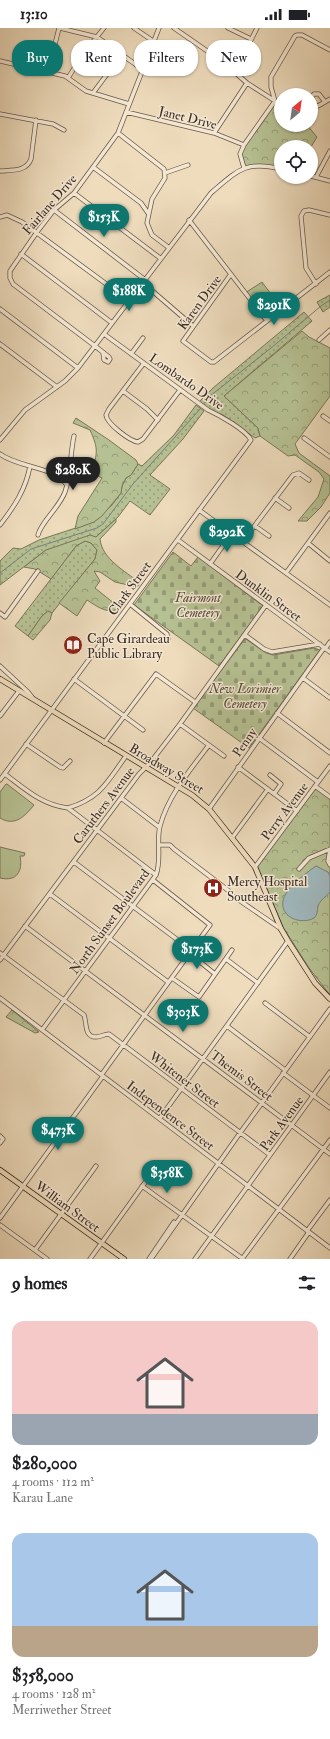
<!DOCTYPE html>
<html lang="en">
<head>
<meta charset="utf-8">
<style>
	body { margin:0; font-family:"IM FELL Double Pica",serif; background:#f2f2f2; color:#202124; height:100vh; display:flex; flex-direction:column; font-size:15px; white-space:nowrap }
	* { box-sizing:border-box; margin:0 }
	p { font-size:13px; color:#757577 }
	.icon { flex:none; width:22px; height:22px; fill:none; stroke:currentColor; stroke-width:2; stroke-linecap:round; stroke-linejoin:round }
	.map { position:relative; height:1231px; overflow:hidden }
	.side { display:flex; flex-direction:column; background:#fff; flex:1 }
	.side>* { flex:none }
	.banner { position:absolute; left:12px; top:12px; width:306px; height:36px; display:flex; gap:8px }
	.needle { width:26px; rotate:29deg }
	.buttons { position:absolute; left:274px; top:60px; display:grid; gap:8px }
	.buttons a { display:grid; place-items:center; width:44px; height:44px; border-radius:50%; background:#fff; box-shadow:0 1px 3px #0004; font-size:20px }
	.price { position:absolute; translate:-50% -34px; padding:0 9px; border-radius:14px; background:#0f766e; color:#fff; font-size:13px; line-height:26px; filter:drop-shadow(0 1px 2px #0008) }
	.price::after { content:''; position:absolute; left:50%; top:24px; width:12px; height:9px; margin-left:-6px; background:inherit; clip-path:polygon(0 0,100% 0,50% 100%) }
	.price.on { background:#222; color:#fff }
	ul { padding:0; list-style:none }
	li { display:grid; align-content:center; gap:8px; height:212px; padding:0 12px }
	li span { display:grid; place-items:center; height:124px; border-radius:12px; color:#555 }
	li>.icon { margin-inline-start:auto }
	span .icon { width:72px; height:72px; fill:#fffc; stroke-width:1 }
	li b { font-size:17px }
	h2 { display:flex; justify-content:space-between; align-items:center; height:48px; padding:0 12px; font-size:17px }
	.chip { padding:0 14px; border-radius:16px; background:#fff; box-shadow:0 1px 3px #0004; font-size:14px; line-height:36px }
	.chip.on { background:#0f766e; color:#fff }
	.status { display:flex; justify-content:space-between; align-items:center; height:28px; padding:0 20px; background:#fff; direction:ltr }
	.status svg { height:11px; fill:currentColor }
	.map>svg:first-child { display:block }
</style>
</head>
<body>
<div class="status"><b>13:10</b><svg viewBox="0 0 49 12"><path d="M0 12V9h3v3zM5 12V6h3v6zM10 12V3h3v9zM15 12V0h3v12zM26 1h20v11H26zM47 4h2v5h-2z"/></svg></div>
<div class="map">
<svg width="330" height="1231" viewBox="0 0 330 1231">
	<defs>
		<pattern id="grass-dots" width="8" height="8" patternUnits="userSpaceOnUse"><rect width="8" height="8" fill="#b6c193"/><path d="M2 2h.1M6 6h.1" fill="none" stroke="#959d78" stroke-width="1.8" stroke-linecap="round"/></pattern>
		<pattern id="forest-crowns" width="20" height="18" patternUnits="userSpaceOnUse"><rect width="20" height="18" fill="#b6c193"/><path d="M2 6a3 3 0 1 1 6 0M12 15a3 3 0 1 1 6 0" fill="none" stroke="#959d78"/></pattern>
		<pattern id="cemetery-stones" width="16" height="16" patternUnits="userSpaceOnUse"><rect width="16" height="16" fill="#b6c193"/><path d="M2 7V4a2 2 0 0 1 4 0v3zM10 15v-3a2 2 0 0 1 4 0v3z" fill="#959d78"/></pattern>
	</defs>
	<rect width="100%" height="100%" fill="#eedcbd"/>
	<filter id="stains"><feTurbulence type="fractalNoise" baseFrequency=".005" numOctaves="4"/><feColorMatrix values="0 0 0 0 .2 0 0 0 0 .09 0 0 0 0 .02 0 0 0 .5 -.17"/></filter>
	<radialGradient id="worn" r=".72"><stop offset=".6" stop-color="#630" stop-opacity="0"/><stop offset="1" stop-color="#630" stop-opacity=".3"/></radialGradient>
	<path fill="url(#grass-dots)" stroke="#7a775a" d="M 330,267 L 330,279 L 323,284 L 317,274 Z
		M 304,284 L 312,293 L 224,368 L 258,400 L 260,408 L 255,410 L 223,387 L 209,382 L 199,374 L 213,360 Z
		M 196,377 L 204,383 L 183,411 L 150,447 L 170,461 L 150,487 L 130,473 L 118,489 L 96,509 L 46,522 L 0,557 L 0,533 L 13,520 L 21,521 L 39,512 L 94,494 L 112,477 L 121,465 L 122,458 L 126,450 L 131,447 L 138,436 L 142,438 L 174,407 Z
		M 85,513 L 91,515 L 97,522 L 95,531 L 52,585 L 48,583 L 42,588 L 28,608 L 15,598 L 76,518 Z"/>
	<path fill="url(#forest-crowns)" stroke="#7a775a" d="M 275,73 L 281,76 L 281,97 L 307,97 L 317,109 L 311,119 L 281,119 L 281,141 L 268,138 L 244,140 L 240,126 L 244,117 Z
		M 262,254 L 271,266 L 255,278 L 245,265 Z
		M 302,303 L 309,309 L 330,320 L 330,368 L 295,416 L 299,425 L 330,448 L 330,465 L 321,479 L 307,493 L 298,493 L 318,469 L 324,451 L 319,444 L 295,427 L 288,428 L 260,408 L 258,400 L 224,368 Z
		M 76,390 L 109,412 L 136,432 L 138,436 L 131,447 L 126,450 L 122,458 L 121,465 L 102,488 L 94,494 L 75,501 L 78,488 L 102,450 L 92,445 C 97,424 99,422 90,402 L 73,395 Z
		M 116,491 L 116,494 L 100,511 C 102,531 125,543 140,555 L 137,559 L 115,554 L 100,544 L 94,543 L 100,553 L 95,560 L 120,580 C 108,587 98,579 87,572 L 77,588 L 59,575 L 95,531 L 97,522 L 91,515 L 85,513 L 76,518 L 51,551 L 35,541 L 24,539 L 46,522 L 90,507 L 96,509 Z
		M 48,583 L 52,585 L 50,592 L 33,612 L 28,608 L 42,588 Z
		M 315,760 L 330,771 L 330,967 L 309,940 L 283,899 L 257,839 Z
		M 12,982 L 39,1004 L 35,1005 L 6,989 Z"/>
	<path fill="url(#cemetery-stones)" stroke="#7a775a" d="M 173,524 L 191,538 L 198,529 L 263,578 L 219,638 L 134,577 Z
		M 246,611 L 266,625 L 273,627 L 314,620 L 320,622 L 249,720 L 193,680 L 244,612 Z"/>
	<path fill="#b6c193" stroke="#7a775a" d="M 6,756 L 7,756 L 34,777 C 25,788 15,799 0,790 L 0,764 Z
		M 0,819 L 25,825 L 24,828 L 20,828 C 23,843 17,854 0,850 Z"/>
	<path fill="#a0b8bd" stroke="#78807f" d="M 316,838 L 328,844 L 330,848 L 330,864 C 326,869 320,872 318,878 C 317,882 318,887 314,890 C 302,897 280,890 283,873 C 284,862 307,844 316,838 Z"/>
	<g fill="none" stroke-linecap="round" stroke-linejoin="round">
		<path stroke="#78807f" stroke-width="1" d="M 203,377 L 210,368 L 271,320 L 321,278 L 330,272
			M 0,545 L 31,521 L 97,500 L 103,496 L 133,456 L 201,380"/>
		<defs>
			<path id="minor" d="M 60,0 L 97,9 L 142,41
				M 134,0 L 153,13
				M 174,0 L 223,34 L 247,55 L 275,73
				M 228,0 L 251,11
				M 0,33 L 65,48 L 86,63 L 129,76
				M 48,44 L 59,0
				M 235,44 L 257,0
				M 68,50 L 83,26 L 104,0
				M 93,65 L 122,26
				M 311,70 L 314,66 L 319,66 L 325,74
				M 311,74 L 313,77 L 318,78 L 330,71
				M 126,84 L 214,105 L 244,117
				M 0,86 L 53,96 L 64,102
				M 118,105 L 164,141 L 165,150 L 152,171 L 147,195 L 152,207 L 168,219
				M 214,105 L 247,55
				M 93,139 L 141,175 L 148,185
				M 244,140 L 240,126 L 244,117 L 275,73 L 271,59 L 271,49 L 295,8 L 297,7 L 302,7 L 330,22
				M 0,143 C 12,142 26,144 31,131 L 36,92
				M 165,145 L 188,137
				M 311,148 L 330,153
				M 316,149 L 330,123
				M 74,165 L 160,230
				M 54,182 L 144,251
				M 0,189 L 7,187 L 22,194 L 128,272
				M 189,192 L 267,293
				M 21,226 L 112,295
				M 231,246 L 183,313 L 211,334 L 214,334 L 330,244
				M 142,254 L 193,298
				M 316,256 L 306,240 L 301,188 L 304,183 L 309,182 L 330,187
				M 0,281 L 78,340
				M 319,312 L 330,302
				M 0,316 L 57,359
				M 95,318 L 13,256 L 10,250 L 10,243 L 37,204 L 54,182 L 74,165 L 118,105 L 159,0
				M 95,318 L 109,329 L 110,331 L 108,334 L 104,332 L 103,325
				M 131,326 L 143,310
				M 144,335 L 109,381 L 106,387 C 107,396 130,413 138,414 L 143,411 L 180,362
				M 123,363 L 147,381 L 158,392
				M 323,388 L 330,393
				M 304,410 L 330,429
				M 0,412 L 25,382 L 65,353 L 78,340 L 211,165 C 237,143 245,132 281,141
				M 0,426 C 19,440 53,438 67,457
				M 275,470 L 289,480
				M 199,482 L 330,577
				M 0,497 C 14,479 26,461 30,438
				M 255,498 L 269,508
				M 38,507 C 41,494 59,480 65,464 C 71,447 70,426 74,408
				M 178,512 L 330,624
				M 243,513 L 293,447 L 299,445 L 309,452
				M 308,515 L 330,533
				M 210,536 L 232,505
				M 286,545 L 330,485
				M 130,576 L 167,606 L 168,611
				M 0,585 L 5,589 L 38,543
				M 245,607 L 264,621 L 272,624 L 320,616
				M 325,621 L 330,614
				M 0,638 L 28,664 L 32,669
				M 303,650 L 330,670
				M 74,651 L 143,702
				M 277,685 L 330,725
				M 0,688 L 19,663
				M 180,696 L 224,728
				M 259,710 L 318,754
				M 104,715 L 156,646 L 195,674
				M 26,716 L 60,739 L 63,740 L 70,733
				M 238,739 L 297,783
				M 5,746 C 25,761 42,777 68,780 L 156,847
				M 270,747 L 281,756 L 274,766
				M 0,752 L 251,412 C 246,402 219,387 208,382 L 104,306
				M 315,758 L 330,769
				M 121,770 L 159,799
				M 68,780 C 101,770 107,754 126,728
				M 209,781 L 324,620
				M 232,810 L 268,761
				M 159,817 L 170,817 L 174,821 L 229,863 L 233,868 L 281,901
				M 330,821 L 328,833 L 330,837
				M 74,834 L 191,922
				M 255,839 L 330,738
				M 299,841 L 309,830 L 330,821
				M 50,866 L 168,954 L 172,950 L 199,969 L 232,922
				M 25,898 L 330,1126
				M 0,925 L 84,987 C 87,995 84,1009 96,1009 C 101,1009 104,1006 109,1006 L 270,1127
				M 189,925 L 215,946
				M 226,931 L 258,955
				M 0,932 L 139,746 L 150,735 L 180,696 L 266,577
				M 0,970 L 330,1220
				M 265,975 L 310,1009
				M 227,998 L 285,1042
				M 42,1002 L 156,847 C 162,831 156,814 160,798 C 168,768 190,742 209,717
				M 283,1045 L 330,1080
				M 102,1046 L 210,897 L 153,852
				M 160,1090 L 288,913
				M 0,1108 L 3,1111 L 0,1115
				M 142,1158 L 243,1231
				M 0,1190 L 103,1048
				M 0,1197 L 47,1231
				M 307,1203 L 330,1172
				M 35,1222 L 96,1138
				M 90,1231 L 149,1149
				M 149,1231 L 174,1194
				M 151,1231 L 240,1105 L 330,981
				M 195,1231 L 330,1044
				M 242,1231 L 330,1112
				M 290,1231 L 309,1204"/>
			<path id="major" d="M 0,651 L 192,767 L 209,781 L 255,839 L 281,901 L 288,913 L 315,955 L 330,971
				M 0,1142 L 124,1231"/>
		</defs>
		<use href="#minor" stroke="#695949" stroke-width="5"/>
		<use href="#major" stroke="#3d2d22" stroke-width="6"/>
		<use href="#minor" stroke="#f4e8d4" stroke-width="3.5"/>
		<use href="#major" stroke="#eedcbd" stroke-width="4.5"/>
	</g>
	<defs>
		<symbol id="library-disc" viewBox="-11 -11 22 22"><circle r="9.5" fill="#8f2418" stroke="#f4e8d4"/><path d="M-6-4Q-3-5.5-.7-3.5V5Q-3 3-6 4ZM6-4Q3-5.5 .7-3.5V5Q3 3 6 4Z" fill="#fff"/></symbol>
		<symbol id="hospital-disc" viewBox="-11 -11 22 22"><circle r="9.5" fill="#8f2418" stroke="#f4e8d4"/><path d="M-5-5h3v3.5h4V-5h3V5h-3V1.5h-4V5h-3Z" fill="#fff"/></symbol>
	</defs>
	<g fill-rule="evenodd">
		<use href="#library-disc" x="62" y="606" width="22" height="22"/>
		<use href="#hospital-disc" x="202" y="849" width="22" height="22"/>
	</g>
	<g text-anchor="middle" stroke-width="3" stroke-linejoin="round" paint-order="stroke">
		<g font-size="13" fill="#3d2d22" stroke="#f4e8d4">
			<text transform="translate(188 89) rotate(14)" y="5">Janet Drive</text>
			<text transform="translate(49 176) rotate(-49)" y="5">Fairlane Drive</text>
			<text transform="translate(199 274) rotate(-54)" y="5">Karen Drive</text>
			<text transform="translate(187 353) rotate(35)" y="5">Lombardo Drive</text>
			<text transform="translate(129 560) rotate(-54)" y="5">Clark Street</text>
			<text transform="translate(269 567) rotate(36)" y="5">Dunklin Street</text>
			<text transform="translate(244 714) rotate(-55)" y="5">Penny</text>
			<text transform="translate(167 740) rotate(31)" y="5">Broadway Street</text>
			<text transform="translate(103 777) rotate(-53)" y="5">Caruthers Avenue</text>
			<text transform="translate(284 783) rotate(-53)" y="5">Perry Avenue</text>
			<text transform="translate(109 893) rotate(-54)" y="5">North Sunset Boulevard</text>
			<text transform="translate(242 1047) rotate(37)" y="5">Themis Street</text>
			<text transform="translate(185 1051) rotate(37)" y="5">Whitener Street</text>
			<text transform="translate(171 1087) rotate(37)" y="5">Independence Street</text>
			<text transform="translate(281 1095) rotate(-54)" y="5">Park Avenue</text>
			<text transform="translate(68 1178) rotate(36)" y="5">William Street</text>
		</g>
		<g font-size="13" font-style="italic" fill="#554b39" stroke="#f4e8d4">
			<text x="198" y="574">Fairmont<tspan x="198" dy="15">Cemetery</tspan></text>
			<text x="245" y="665">New Lorimier<tspan x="245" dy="15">Cemetery</tspan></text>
		</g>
		<g font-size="13" fill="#3d2d22" stroke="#f4e8d4" text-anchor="start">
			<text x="87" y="615">Cape Girardeau<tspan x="87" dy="15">Public Library</tspan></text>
			<text x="227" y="858">Mercy Hospital<tspan x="227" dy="15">Southeast</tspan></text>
		</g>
	</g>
	<rect width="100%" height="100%" filter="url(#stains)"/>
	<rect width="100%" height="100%" fill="url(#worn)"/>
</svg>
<div class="buttons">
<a><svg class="needle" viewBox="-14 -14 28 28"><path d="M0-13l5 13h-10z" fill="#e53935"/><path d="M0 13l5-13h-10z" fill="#757577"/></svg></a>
<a><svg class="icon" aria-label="locate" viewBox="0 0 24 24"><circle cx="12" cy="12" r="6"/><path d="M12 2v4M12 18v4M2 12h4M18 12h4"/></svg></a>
</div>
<b class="price" style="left:104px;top:210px">$153K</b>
<b class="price" style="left:129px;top:284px">$188K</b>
<b class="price" style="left:274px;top:298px">$291K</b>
<b class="price on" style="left:73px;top:463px">$280K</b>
<b class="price" style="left:227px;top:525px">$292K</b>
<b class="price" style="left:197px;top:942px">$173K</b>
<b class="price" style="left:183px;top:1005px">$303K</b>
<b class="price" style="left:58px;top:1123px">$473K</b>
<b class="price" style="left:167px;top:1166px">$358K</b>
<div class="banner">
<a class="chip on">Buy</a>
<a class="chip">Rent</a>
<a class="chip">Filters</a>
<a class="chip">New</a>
</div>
</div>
<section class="side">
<h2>9 homes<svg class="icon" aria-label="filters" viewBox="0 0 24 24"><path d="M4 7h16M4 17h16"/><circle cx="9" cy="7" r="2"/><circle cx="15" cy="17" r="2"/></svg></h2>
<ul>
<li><span style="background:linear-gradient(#f6c9c9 75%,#9aa5b1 0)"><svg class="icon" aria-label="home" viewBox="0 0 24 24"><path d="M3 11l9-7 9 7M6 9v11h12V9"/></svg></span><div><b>$280,000</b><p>4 rooms · 112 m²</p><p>Karau Lane</p></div></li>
<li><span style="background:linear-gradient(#a9c7e8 75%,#b9a48a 0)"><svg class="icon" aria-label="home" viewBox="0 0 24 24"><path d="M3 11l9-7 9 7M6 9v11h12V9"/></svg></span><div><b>$358,000</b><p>4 rooms · 128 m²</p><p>Merriwether Street</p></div></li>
</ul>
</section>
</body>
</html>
